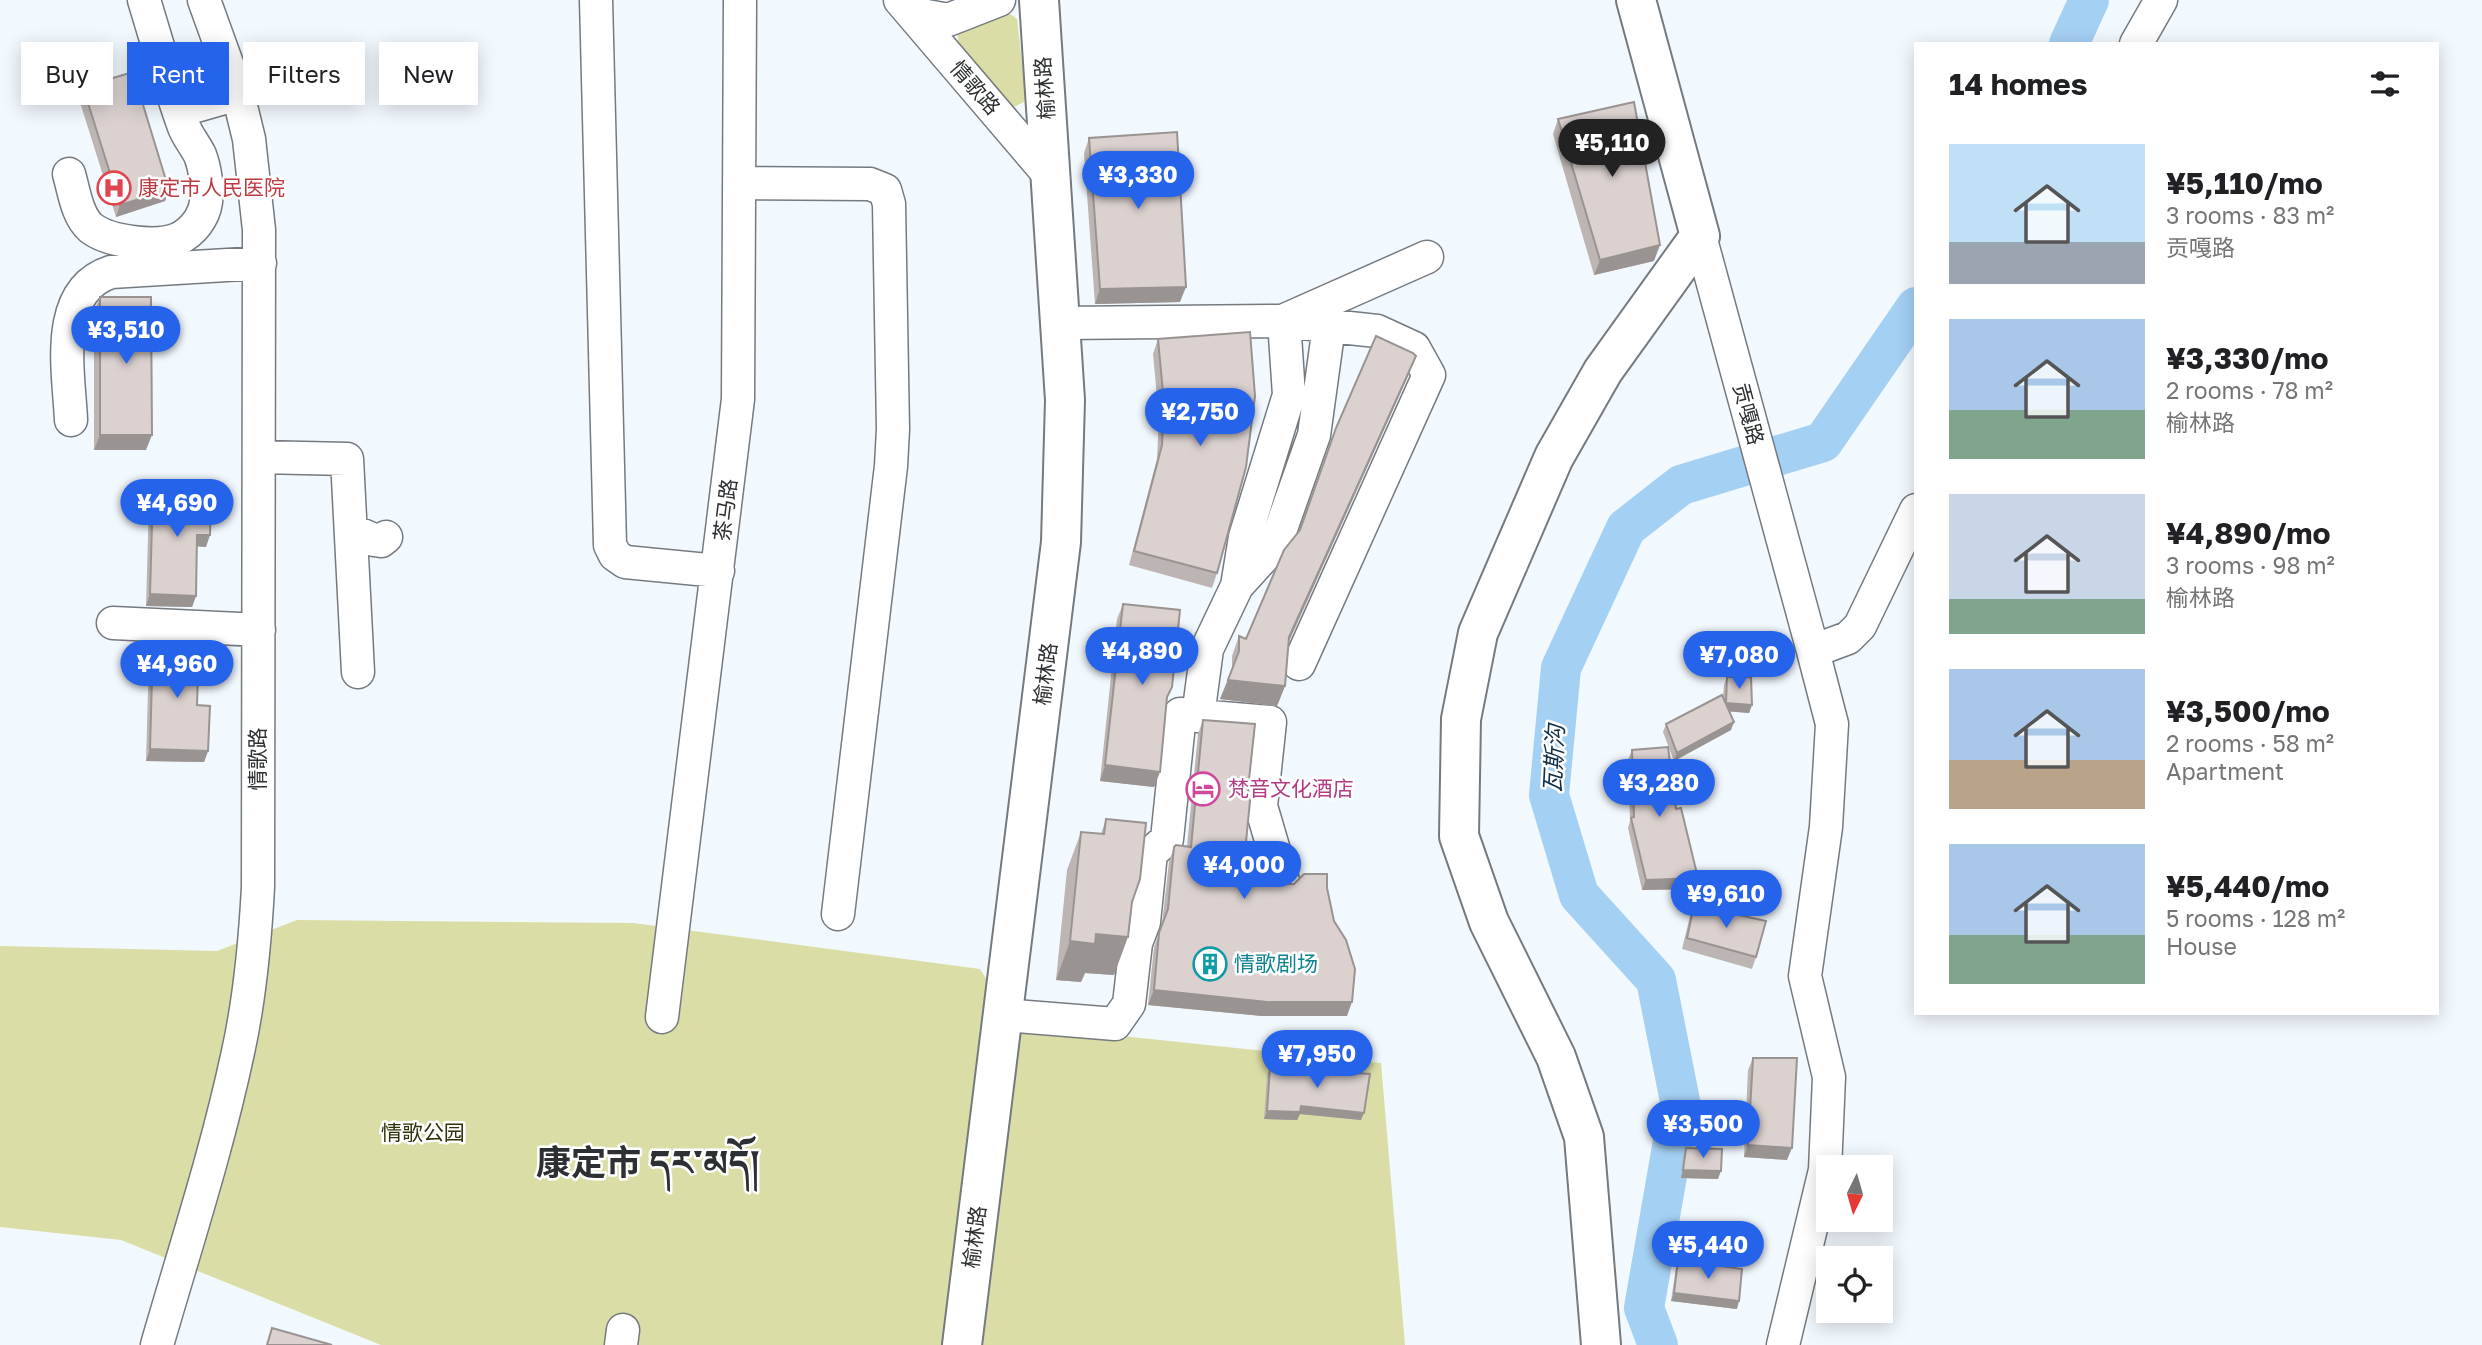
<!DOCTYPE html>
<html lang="en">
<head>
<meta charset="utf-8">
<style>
	body { margin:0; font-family:"Golos Text","Noto Sans SC","Noto Serif Tibetan",sans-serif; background:#f6f6f6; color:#202124; height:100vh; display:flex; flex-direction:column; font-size:26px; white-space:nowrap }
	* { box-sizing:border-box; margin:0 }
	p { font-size:23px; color:#757577 }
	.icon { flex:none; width:38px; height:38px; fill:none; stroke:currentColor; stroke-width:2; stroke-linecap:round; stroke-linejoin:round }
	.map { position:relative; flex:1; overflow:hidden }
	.panel { position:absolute; left:1914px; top:42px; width:525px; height:973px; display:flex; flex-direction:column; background:#fff; border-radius:0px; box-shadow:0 4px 18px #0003 }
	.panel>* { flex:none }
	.hud { position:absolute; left:21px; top:42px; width:665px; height:63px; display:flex; gap:14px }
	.needle { width:46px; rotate:185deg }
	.buttons { position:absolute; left:1816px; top:1155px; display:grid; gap:14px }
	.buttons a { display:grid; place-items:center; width:77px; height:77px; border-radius:0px; background:#fff; box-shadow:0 4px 18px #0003; font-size:35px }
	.price { position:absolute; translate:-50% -60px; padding:0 16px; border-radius:24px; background:#2563eb; color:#fff; font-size:23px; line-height:46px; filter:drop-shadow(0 2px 4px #0008) }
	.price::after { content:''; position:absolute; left:50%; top:42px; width:21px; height:16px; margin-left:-10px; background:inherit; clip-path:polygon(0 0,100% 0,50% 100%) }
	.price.on { background:#222; color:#fff }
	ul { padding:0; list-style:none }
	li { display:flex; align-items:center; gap:21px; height:175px; padding:0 35px }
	li span { display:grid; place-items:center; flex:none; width:196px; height:140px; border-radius:0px; color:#555 }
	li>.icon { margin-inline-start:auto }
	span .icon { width:84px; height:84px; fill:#fffc; stroke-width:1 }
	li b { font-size:30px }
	h2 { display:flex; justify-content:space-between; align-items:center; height:84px; padding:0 35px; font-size:30px }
	.chip { padding:0 24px; border-radius:0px; background:#fff; box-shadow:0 4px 18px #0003; font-size:24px; line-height:63px }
	.chip.on { background:#2563eb; color:#fff }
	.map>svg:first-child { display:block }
</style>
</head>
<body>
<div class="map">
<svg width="2482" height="1345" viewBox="0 0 2482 1345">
	<rect width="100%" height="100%" fill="#f1f8fe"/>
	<path fill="#dadea6" d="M 1008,12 L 1017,19 L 1026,96 L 1024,102 L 1014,107 L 959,47 L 957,32 Z
		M 297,920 L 633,923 L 980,969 L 1016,1025 L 1381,1063 L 1405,1345 L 381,1345 L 121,1240 L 0,1227 L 0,946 L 217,951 Z"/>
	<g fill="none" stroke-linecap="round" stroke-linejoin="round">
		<path stroke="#a4d0f4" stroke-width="40" d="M 2069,44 L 2089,0
			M 1658,1345 L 1644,1308 L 1680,1101 L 1656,980 L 1579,895 L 1549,795 L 1561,668 L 1626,528 L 1681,485 L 1823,442 L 1916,307"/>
		<defs>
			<path id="minor" d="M 596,0 L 610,545 L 615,555 L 625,562 L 718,571
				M 900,0 L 1051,177
				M 911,13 L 948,20 L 999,0
				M 2136,44 L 2161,0
				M 179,111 L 238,94
				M 69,174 C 74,191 77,216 91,228 C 109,242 157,248 178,239 C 193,232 204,217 206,202 C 208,188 205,168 200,155 C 195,145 188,137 184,127 C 169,86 157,42 144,0
				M 740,183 L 870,184 L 885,190 L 889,204 L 893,429 L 891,466 L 838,914
				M 1700,236 L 1813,651 L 1848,638 L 1860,626 L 1916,510
				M 1285,320 L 1427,257
				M 1284,321 L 1377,331 L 1414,348 L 1429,375 L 1299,664
				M 71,420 C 69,373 52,291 111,272 L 260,263
				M 259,457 L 347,459 L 358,672
				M 351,530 L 374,540 L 381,541 L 386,537
				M 1237,586 L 1276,543 L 1314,435 L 1329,326
				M 113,623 L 259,630
				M 1198,716 L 1270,722 L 1261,806 L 1283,881
				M 1003,1015 L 1115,1024 L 1129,1004 L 1136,943 L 1144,922 L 1151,853 L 1167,839 L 1180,714 L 1198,716 L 1207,649 L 1237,586 L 1245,537 L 1289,395 L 1284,321 L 1061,323
				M 662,1017 L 738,399 L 740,0
				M 157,1345 C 185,1248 217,1151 238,1052 C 250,998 255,943 258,887 L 259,230 L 249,139 L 238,94 L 204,0
				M 621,1345 L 623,1330
				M 1783,1345 L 1825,1170 L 1829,1077 L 1805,976 L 1826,827 L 1832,724 L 1813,651"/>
			<path id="major" d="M 962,1345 L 1061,542 L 1065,400 L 1039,0
				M 1601,1345 L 1584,1137 L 1556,1057 L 1489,922 L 1459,836 L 1461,719 L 1478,633 L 1554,457 L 1603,371 L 1700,236 L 1636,0"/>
		</defs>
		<use href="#minor" stroke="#757a7f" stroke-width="35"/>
		<use href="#major" stroke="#757a7f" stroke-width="42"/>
		<use href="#minor" stroke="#fff" stroke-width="32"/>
		<use href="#major" stroke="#fff" stroke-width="38"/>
	</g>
	<path fill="#bcb5b3" d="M 83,87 L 169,190 L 165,201 L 116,217 L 79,99 Z
		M 1558,119 L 1654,261 L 1594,275 L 1553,134 Z
		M 1089,138 L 1180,302 L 1095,304 L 1084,153 Z
		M 100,297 L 146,450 L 94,450 L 94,312 Z
		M 1158,339 L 1217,573 L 1212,588 L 1129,565 L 1157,459 L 1159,418 L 1153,354 Z
		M 1408,376 L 1289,642 L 1285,686 L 1277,706 L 1220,699 L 1232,669 L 1232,656 L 1239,636 L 1246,639 L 1300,530 Z
		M 153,488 L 206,547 L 197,546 L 196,596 L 192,607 L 146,606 L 149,500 Z
		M 1123,604 L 1167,701 L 1154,787 L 1100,781 L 1117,619 Z
		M 153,643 L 197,705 L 208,751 L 204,762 L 146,761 L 149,655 Z
		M 1727,677 L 1752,705 L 1749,713 L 1729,711 L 1731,730 L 1674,761 L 1663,732 L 1666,724 L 1723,697 L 1724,685 Z
		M 1203,720 L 1248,789 L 1245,852 L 1256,865 L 1268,875 L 1283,884 L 1327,888 L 1347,1016 L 1262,1016 L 1148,1005 L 1154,947 L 1162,924 L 1169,862 L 1174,847 L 1187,846 L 1198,734 Z
		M 1632,750 L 1676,809 L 1695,889 L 1642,890 L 1628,828 L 1630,821 L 1628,760 Z
		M 1106,819 L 1132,902 L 1114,975 L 1085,973 L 1081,982 L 1056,980 L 1067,870 L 1081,832 L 1101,834 Z
		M 1694,905 L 1756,957 L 1752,969 L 1682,949 L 1690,916 Z
		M 1753,1058 L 1787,1160 L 1744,1157 L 1748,1070 Z
		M 1270,1067 L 1361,1120 L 1300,1114 L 1297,1120 L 1264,1119 L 1267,1075 Z
		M 1686,1148 L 1718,1179 L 1681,1178 L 1683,1156 Z
		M 1678,1260 L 1737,1309 L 1671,1301 L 1676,1268 Z"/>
	<path fill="#999392" d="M 169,190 L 165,201 L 116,217 L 120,205 Z
		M 1660,245 L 1654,261 L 1594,275 L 1600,260 Z
		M 1186,287 L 1180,302 L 1095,304 L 1100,289 Z
		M 1416,356 L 1408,376 L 1282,656 L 1289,637 Z
		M 100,435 L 152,435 L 146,450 L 94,450 Z
		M 197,535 L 210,535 L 206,547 L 193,546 Z
		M 150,594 L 196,596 L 192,607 L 146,606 Z
		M 1228,680 L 1285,686 L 1277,706 L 1220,699 Z
		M 1726,703 L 1752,705 L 1749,713 L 1723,711 Z
		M 1734,722 L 1731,730 L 1674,761 L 1677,753 Z
		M 150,749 L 208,751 L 204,762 L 146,761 Z
		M 1105,765 L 1160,772 L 1154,787 L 1100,781 Z
		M 1698,878 L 1695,889 L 1642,890 L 1646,880 Z
		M 1096,934 L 1128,937 L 1114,975 L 1085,973 L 1081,982 L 1056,980 L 1070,941 Z
		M 1154,990 L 1352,1002 L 1347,1016 L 1262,1016 L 1148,1005 Z
		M 1301,1106 L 1364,1113 L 1361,1120 L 1300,1114 L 1297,1120 L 1264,1119 L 1267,1111 Z
		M 1748,1145 L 1792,1148 L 1787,1160 L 1744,1157 Z
		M 1683,1170 L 1721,1171 L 1718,1179 L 1681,1178 Z
		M 1674,1293 L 1739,1301 L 1737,1309 L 1671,1301 Z"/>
	<path fill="#dbd2d0" stroke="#999392" stroke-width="2" d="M 133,72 L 169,190 L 120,205 L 83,87 Z
		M 1634,102 L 1660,245 L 1600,260 L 1558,119 Z
		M 1177,132 L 1186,287 L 1100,289 L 1089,138 Z
		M 100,297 L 151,297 L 152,435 L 100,435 Z
		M 1250,332 L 1255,396 L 1246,467 L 1217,573 L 1134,551 L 1162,445 L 1164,403 L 1158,339 Z
		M 1376,336 L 1413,353 L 1416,356 L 1289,637 L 1285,686 L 1228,680 L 1239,651 L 1239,636 L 1246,639 L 1284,550 L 1300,530 L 1336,428 Z
		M 153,488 L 211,490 L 210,535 L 197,535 L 196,596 L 150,594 Z
		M 1123,604 L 1180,610 L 1172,687 L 1167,697 L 1160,772 L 1105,765 Z
		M 153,643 L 199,644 L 197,705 L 210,706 L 208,751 L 150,749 Z
		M 1727,677 L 1751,677 L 1752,705 L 1726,703 Z
		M 1722,695 L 1734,722 L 1677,753 L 1666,724 Z
		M 1203,720 L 1255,724 L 1248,789 L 1250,801 L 1245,852 L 1257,853 L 1256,865 L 1269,866 L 1268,875 L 1273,875 L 1283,884 L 1294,884 L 1304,874 L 1327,874 L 1327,888 L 1334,921 L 1346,940 L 1355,969 L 1352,1002 L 1267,1002 L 1154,990 L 1159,933 L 1168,909 L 1174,847 L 1176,845 L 1191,847 Z
		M 1668,747 L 1676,809 L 1681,808 L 1698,878 L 1646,880 L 1631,818 L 1634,817 L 1632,750 Z
		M 1106,819 L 1146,823 L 1140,879 L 1132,902 L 1128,937 L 1096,934 L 1095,944 L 1070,941 L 1081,832 L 1104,834 Z
		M 1694,905 L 1766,921 L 1756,957 L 1687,938 Z
		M 1753,1058 L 1797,1058 L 1792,1148 L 1748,1145 Z
		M 1270,1067 L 1370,1074 L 1364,1113 L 1301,1106 L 1300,1112 L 1267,1111 Z
		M 1686,1148 L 1722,1149 L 1721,1171 L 1683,1170 Z
		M 1678,1260 L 1742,1269 L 1739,1301 L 1674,1293 Z
		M 272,1328 L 332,1345 L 267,1345 Z"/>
	<defs>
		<symbol id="hospital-ring" viewBox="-11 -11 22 22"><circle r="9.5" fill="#fff" stroke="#e0444e" stroke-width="1.5"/><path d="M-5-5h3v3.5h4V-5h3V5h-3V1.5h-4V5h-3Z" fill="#e0444e"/></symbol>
		<symbol id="hotel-ring" viewBox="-11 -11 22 22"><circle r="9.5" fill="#fff" stroke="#d1479c" stroke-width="1.5"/><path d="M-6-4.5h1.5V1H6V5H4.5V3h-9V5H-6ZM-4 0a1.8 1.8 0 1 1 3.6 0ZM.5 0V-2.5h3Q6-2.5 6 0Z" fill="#d1479c"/></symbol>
		<symbol id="building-ring" viewBox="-11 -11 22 22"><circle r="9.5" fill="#fff" stroke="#0f9aa8" stroke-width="1.5"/><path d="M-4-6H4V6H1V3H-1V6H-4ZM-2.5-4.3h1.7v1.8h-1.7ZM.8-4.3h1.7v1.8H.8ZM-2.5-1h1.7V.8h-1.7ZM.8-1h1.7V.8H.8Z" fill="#0f9aa8"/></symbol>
	</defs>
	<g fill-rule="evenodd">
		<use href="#hospital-ring" x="95" y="169" width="38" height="38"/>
		<use href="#hotel-ring" x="1184" y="770" width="38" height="38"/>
		<use href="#building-ring" x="1191" y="945" width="38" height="38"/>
	</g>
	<g text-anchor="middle" stroke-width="5" stroke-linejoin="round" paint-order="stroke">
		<g font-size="21" fill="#2d3032" stroke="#fff">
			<text transform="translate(975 88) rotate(49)" y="7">情歌路</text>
			<text transform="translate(1045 88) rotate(-94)" y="7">榆林路</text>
			<text transform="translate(1748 414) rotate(75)" y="7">贡嘎路</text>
			<text transform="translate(726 510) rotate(-83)" y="7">茶马路</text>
			<text transform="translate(1046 674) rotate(-83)" y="7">榆林路</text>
			<text transform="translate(258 759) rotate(-90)" y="7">情歌路</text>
			<text transform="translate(975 1237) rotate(-83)" y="7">榆林路</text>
		</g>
		<g font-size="21" fill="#be3a42" stroke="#fff" text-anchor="start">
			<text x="138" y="195">康定市人民医院</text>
		</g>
		<g font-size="21" fill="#b23c85" stroke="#fff" text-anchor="start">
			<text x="1228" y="796">梵音文化酒店</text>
		</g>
		<g font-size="21" fill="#0d838f" stroke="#fff" text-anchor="start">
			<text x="1234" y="971">情歌剧场</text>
		</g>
		<g font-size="21" fill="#31320b" stroke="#fff">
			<text x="423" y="1140">情歌公园</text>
		</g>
		<g font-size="23" font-style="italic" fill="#0f3048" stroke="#fff">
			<text transform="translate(1554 759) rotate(-87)" y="8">瓦斯沟</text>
		</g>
		<g font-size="35" font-weight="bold" fill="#2d3032" stroke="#fff">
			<text x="648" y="1175">康定市 དར་མདོ།</text>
		</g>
	</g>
</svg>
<div class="buttons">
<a><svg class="needle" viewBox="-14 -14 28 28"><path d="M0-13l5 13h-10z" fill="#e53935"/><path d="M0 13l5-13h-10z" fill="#757577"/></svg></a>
<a><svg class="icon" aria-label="locate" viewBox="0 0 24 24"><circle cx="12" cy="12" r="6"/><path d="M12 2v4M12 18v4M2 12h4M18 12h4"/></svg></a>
</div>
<b class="price on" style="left:1612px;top:179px">¥5,110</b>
<b class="price" style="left:1138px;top:211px">¥3,330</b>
<b class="price" style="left:126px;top:366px">¥3,510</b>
<b class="price" style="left:1200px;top:448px">¥2,750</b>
<b class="price" style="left:177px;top:539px">¥4,690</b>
<b class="price" style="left:1142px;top:687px">¥4,890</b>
<b class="price" style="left:1739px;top:691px">¥7,080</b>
<b class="price" style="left:177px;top:700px">¥4,960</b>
<b class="price" style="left:1659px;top:819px">¥3,280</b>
<b class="price" style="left:1244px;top:901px">¥4,000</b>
<b class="price" style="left:1726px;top:930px">¥9,610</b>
<b class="price" style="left:1317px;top:1090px">¥7,950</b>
<b class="price" style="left:1703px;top:1160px">¥3,500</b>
<b class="price" style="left:1708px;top:1281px">¥5,440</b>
<div class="hud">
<a class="chip">Buy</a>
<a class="chip on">Rent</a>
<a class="chip">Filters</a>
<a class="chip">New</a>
</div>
<section class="panel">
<h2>14 homes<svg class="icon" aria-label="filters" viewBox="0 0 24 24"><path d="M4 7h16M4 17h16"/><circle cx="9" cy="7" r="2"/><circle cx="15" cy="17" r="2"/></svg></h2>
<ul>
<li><span style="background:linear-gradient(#bfe0f5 70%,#9aa5b1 0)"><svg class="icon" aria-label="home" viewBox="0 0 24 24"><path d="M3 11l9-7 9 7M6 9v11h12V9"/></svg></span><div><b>¥5,110/mo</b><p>3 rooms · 83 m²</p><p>贡嘎路</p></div></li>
<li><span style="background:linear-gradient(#a9c7e8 65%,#7fa58c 0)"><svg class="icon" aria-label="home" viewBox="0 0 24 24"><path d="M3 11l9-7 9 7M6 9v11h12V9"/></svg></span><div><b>¥3,330/mo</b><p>2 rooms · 78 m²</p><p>榆林路</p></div></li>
<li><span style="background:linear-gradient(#c9d6e8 75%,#7fa58c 0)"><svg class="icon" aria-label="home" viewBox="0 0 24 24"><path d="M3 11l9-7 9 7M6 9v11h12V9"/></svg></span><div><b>¥4,890/mo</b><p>3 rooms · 98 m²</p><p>榆林路</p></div></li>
<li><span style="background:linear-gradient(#a9c7e8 65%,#b9a48a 0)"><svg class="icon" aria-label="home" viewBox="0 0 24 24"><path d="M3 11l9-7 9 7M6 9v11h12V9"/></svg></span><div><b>¥3,500/mo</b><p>2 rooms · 58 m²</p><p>Apartment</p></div></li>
<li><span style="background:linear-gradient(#a9c7e8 65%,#7fa58c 0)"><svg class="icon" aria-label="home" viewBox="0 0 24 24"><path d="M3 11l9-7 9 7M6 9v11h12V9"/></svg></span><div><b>¥5,440/mo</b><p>5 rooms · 128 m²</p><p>House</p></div></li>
</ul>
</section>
</div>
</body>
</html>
